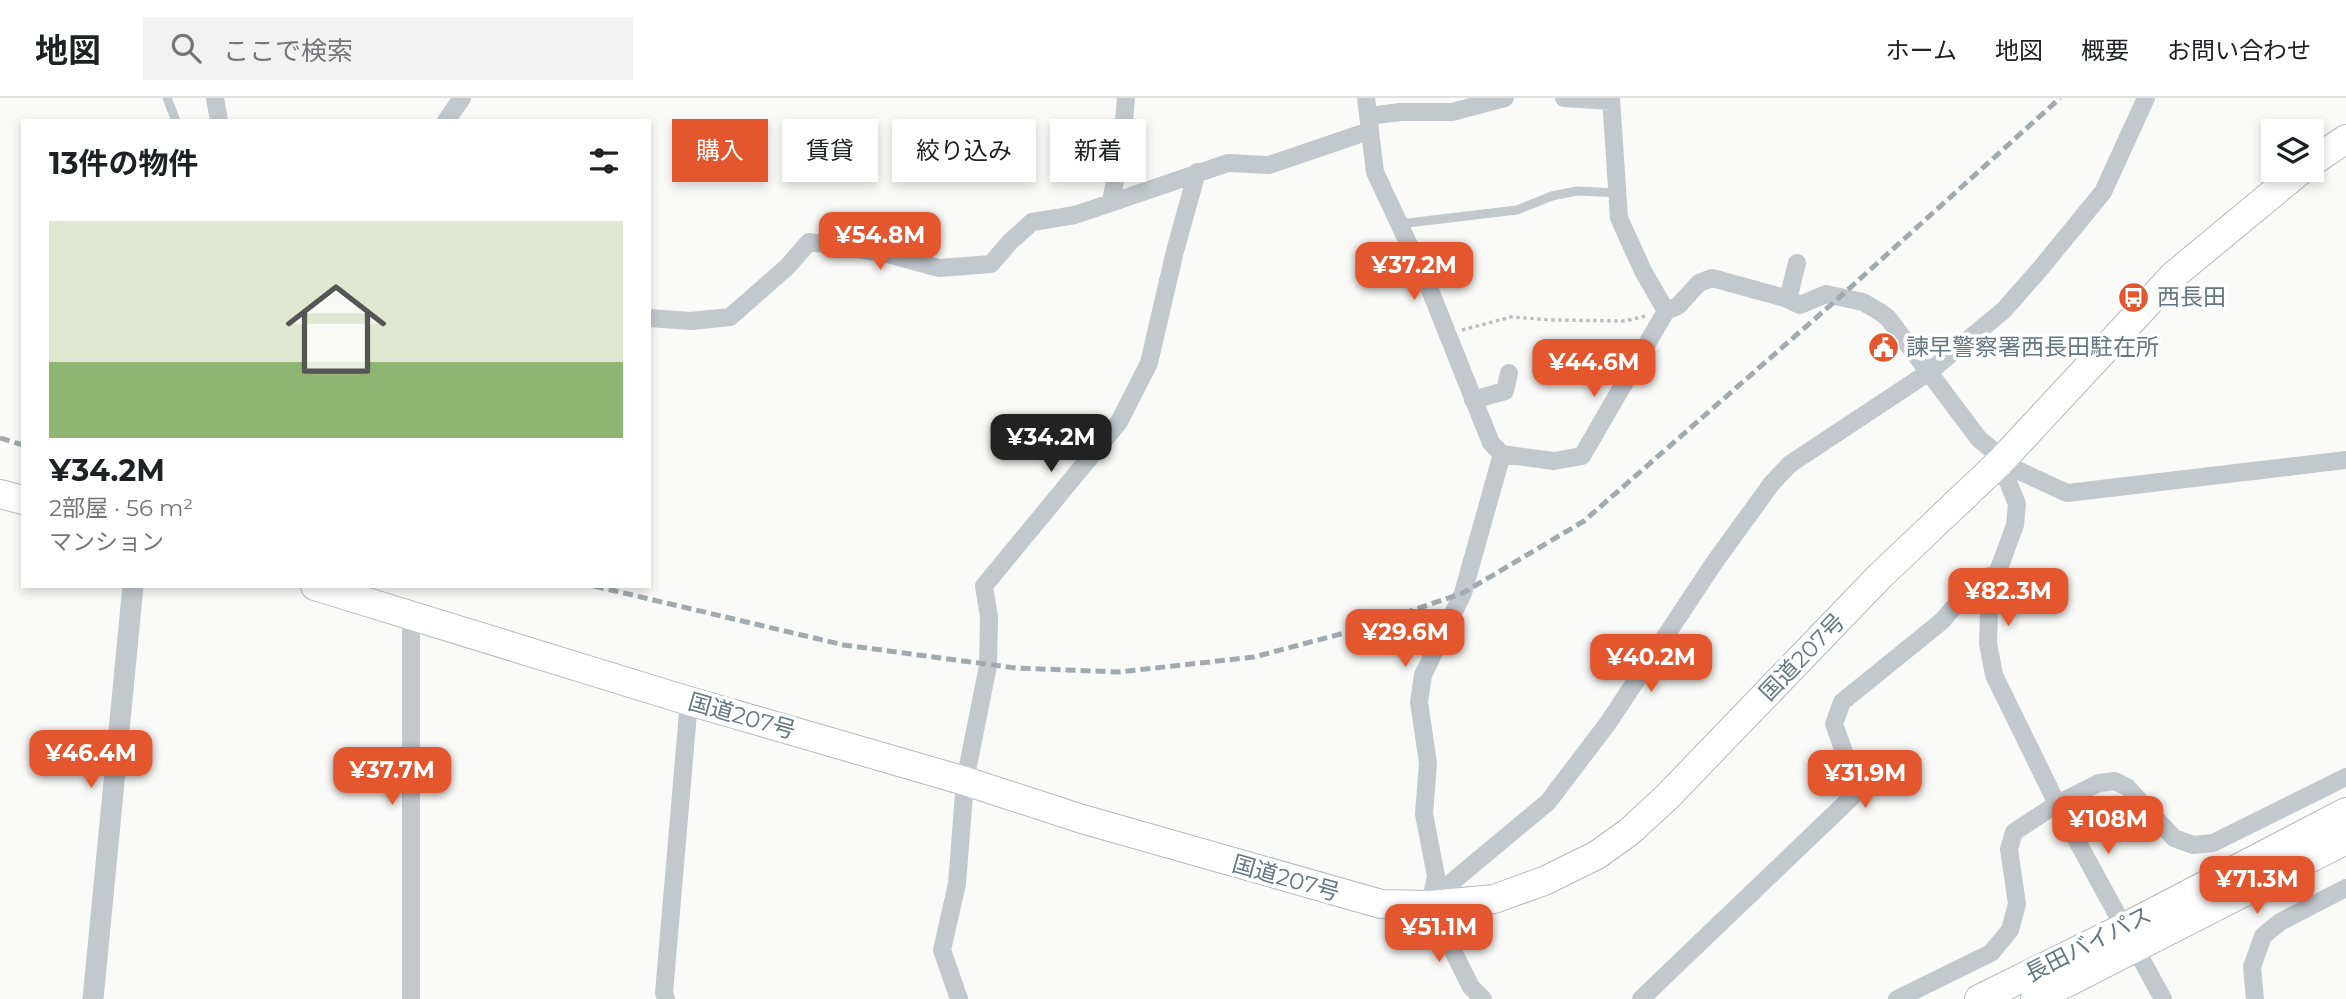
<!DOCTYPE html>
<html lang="ja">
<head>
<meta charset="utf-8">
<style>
	body { margin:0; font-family:Montserrat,"Noto Sans JP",sans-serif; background:#f2f2f2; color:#202124; height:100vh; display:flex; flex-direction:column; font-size:26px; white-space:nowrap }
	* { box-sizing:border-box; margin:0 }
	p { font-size:23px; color:#757577 }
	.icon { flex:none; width:38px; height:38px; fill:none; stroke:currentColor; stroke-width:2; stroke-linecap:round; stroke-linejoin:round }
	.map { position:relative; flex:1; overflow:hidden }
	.side { position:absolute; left:21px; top:21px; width:630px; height:469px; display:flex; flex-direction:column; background:#fff; border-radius:0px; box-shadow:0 4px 10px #0003 }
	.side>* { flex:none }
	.banner { position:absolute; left:672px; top:21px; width:665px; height:63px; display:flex; gap:14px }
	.buttons { position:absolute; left:2261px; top:21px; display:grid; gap:14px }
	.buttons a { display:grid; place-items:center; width:63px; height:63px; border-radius:0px; background:#fff; box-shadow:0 4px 10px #0003; font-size:35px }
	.price { position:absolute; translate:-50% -60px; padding:0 16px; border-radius:14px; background:#e4572e; color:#fff; font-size:23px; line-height:46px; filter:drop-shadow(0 2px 4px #0008) }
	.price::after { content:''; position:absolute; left:50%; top:42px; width:21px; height:16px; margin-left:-10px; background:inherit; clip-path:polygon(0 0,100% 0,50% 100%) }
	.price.current { background:#222; color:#fff }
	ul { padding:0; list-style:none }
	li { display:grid; align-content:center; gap:14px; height:371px; padding:0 28px }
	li+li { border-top:2px solid #e0e0e0 }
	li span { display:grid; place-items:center; height:217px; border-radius:0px; color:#555 }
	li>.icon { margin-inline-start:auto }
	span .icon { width:126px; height:126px; fill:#fffc; stroke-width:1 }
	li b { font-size:30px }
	h2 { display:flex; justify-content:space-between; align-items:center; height:84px; padding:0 28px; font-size:30px }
	.chip { padding:0 24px; border-radius:0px; background:#fff; box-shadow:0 4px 10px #0003; font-size:24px; line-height:63px }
	.chip.current { background:#e4572e; color:#fff }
	header { display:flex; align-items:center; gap:42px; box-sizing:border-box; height:98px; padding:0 35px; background:#fff; border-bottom:2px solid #e0e0e0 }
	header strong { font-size:33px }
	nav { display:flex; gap:38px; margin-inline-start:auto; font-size:24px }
	.search { width:490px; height:63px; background:#f2f2f2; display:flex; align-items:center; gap:18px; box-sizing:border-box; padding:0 24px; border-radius:0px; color:#757577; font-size:26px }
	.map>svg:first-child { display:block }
</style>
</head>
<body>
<header>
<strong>地図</strong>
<div class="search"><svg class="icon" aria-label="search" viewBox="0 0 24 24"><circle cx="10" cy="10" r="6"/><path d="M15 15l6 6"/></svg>ここで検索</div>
<nav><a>ホーム</a><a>地図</a><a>概要</a><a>お問い合わせ</a></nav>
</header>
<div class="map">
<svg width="2346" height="901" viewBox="0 0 2346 901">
	<rect width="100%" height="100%" fill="#fafaf8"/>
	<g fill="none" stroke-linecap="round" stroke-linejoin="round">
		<defs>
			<path id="trunk" d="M 2312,64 L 2346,41
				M 0,396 L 23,402
				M 315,488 L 689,603 L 965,683 L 1082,721 L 1381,806 L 1430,807 L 1494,801 L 1544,783 L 1597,757 L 1629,734 L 1667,699 L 1879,479 L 2000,364 L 2174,177 L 2301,72
				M 1979,901 L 2125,829 L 2346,714
				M 2035,901 L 2346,742"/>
		</defs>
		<use href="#trunk" stroke="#b4b9bd" stroke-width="30"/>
		<path stroke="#bbbfc2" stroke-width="3.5" stroke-dasharray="3.5 3.5" stroke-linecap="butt" d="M 1462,232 L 1511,219 L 1553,222 L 1625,223 L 1645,218"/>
		<path stroke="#c3c8cc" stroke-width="9" d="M 167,0 L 176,23
			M 1399,126 L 1517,112 L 1552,98 L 1577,93 L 1617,95"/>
		<path stroke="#c3c8cc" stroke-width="18" d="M 215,0 L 219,23
			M 1366,0 L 1375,74 L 1430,192 L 1491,345 L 1502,356 L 1554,363 L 1582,358 L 1666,213 L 1678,208 L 1699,185 L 1712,180 L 1785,200 L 1800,207 L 1826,196 L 1863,204 L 1880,214 L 1888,220 L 1979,341 L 1991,351 L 2000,364 L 2017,406 L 2015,427 L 1997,476 L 1989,515 L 1988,545 L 1994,577 L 2057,706 L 2163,901
			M 1564,0 L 1611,3
			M 1611,0 L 1619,120 L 1643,173 L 1666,213
			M 1368,18 L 1401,14 L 1452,14 L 1505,0
			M 446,23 L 462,0
			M 1111,104 L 1122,45 L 1126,0
			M 1788,201 L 1797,165
			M 649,220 L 691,223 L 730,219 L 787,169 L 809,144 L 884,155 L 939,170 L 991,166 L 1009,145 L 1032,124 L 1075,117 L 1228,65 L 1269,67 L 1369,33
			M 1473,302 L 1505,293 L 1509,275
			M 2000,364 L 2067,395 L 2346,362
			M 1430,807 L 1452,784 L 1548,704 L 1608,625 L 1714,465 L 1772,385 L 1790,366 L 1929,274 L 2004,212 L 2040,171 L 2103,94 L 2146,0
			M 411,901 L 411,517
			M 666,901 L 664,895 L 689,603
			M 959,901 L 942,852 L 957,786 L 965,683 L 988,568 L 989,519 L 984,488 L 1119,324 L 1149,265 L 1175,153 L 1197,74
			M 1483,901 L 1471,889 L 1430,807 L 1436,778 L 1424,716 L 1428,665 L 1419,604 L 1423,577 L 1463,495 L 1502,356
			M 1641,901 L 1853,698 L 1853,679 L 1834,626 L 1842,604 L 1942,523 L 1978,481 L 1997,476
			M 1897,901 L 1991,855 L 2010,832 L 2017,806 L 2009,751 L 2014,734 L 2057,706 L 2099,685 L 2115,683 L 2127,689 L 2174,740 L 2193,747 L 2213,745 L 2346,679
			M 2255,901 L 2252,869 L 2263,838 L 2280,824 L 2346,790"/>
		<path stroke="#c3c8cc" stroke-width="21" d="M 93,901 L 133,488"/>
		<use href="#trunk" stroke="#fff" stroke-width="28"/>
		<path stroke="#a2aab0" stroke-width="5" stroke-dasharray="10 5" stroke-linecap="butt" d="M 0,340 L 23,347
			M 594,488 L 844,547 L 1016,570 L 1119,574 L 1254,559 L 1352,533 L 1463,495 L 1584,423 L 1841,198 L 2060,0"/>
	</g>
	<defs>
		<symbol id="bus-disc" viewBox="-11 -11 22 22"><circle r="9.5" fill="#e4572e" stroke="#fff"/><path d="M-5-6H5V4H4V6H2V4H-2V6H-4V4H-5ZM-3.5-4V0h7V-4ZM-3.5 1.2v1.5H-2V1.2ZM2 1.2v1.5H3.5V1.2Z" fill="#fff"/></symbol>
		<symbol id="civic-disc" viewBox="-11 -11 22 22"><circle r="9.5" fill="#e4572e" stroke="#fff"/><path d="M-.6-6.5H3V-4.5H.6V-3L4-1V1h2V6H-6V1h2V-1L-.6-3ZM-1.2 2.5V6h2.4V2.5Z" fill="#fff"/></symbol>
	</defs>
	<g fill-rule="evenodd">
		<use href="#bus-disc" x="2116" y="182" width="35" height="35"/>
		<use href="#civic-disc" x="1866" y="232" width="35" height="35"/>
	</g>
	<g text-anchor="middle" stroke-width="7" stroke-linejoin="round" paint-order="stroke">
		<g font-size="23" fill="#657683" stroke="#fff" text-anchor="start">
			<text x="2157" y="207">西長田</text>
			<text x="1906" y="257">諫早警察署西長田駐在所</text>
		</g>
		<g font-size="23" fill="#657683" stroke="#fff">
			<text transform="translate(1802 559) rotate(-46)" y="8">国道207号</text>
			<text transform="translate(742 618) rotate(16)" y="8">国道207号</text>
			<text transform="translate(1286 780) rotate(16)" y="8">国道207号</text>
			<text transform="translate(2088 846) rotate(-27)" y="8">長田バイパス</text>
		</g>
	</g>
</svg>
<div class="buttons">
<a><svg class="icon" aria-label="layers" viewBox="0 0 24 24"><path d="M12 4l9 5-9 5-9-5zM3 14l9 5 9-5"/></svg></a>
</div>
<b class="price" style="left:880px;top:174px">¥54.8M</b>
<b class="price" style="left:1414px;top:204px">¥37.2M</b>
<b class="price" style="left:1594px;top:301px">¥44.6M</b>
<b class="price current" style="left:1051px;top:376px">¥34.2M</b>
<b class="price" style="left:2008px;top:530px">¥82.3M</b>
<b class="price" style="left:1405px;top:571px">¥29.6M</b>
<b class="price" style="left:1651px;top:596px">¥40.2M</b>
<b class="price" style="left:91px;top:692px">¥46.4M</b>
<b class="price" style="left:392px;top:709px">¥37.7M</b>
<b class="price" style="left:1865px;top:712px">¥31.9M</b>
<b class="price" style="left:2108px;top:758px">¥108M</b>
<b class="price" style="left:2257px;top:818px">¥71.3M</b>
<b class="price" style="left:1439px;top:866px">¥51.1M</b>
<div class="banner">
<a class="chip current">購入</a>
<a class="chip">賃貸</a>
<a class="chip">絞り込み</a>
<a class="chip">新着</a>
</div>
<section class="side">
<h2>13件の物件<svg class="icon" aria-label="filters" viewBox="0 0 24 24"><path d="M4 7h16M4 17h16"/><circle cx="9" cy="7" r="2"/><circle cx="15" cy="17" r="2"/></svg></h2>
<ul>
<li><span style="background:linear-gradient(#dfe7d0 65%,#8fb573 0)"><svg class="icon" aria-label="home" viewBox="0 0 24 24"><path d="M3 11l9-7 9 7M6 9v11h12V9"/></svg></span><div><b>¥34.2M</b><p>2部屋 · 56 m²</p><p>マンション</p></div></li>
</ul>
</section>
</div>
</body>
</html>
